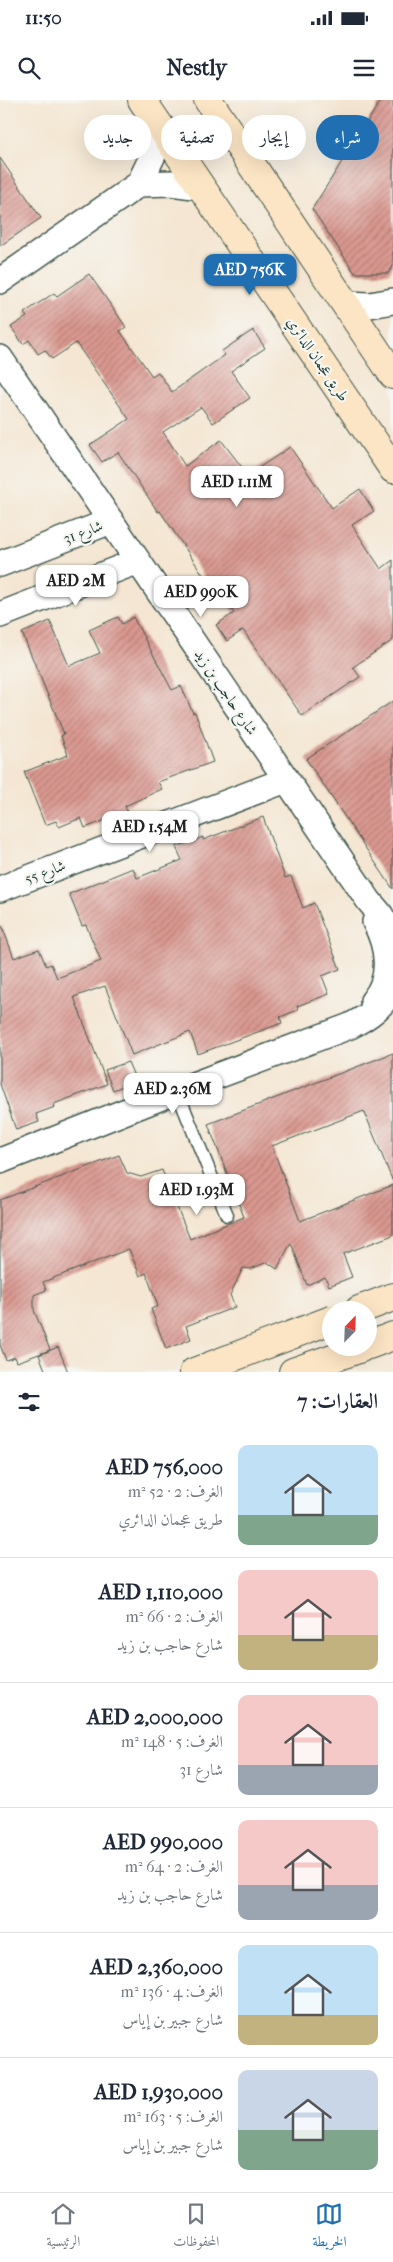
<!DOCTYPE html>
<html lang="ar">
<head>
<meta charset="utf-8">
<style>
	body { margin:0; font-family:"IM FELL French Canon",Amiri,serif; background:#f6f6f7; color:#1f2937; direction:rtl; height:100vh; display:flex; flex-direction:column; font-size:19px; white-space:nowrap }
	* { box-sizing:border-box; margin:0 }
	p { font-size:16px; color:#747a83 }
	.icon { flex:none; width:28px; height:28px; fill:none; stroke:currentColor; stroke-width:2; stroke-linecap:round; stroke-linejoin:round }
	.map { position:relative; height:1272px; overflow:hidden; direction:ltr }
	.sheet { display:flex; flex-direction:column; background:#fff; flex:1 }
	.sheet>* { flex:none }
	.guide { position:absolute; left:15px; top:15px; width:364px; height:45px; direction:rtl; display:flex; gap:10px }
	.needle { width:32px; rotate:23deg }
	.buttons { position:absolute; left:322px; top:1201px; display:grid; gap:10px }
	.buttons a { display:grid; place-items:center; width:55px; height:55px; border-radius:50%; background:#fff; box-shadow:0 5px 20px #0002; font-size:25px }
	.price { position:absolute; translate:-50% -42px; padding:0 11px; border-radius:10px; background:#fff; color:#222; font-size:16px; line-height:32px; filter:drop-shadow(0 1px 2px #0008) }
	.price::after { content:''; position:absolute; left:50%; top:30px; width:15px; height:11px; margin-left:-8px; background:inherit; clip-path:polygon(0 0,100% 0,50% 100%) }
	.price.on { background:#1f6fb2; color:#fff }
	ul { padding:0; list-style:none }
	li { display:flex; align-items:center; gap:15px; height:125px; padding:0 15px }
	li+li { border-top:1px solid #e0e1e3 }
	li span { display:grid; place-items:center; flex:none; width:140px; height:100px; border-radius:10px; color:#555 }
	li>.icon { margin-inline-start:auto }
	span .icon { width:60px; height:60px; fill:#fffc; stroke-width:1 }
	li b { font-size:21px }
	h2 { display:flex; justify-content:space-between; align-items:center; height:60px; padding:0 15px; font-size:21px }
	.pill { padding:0 18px; border-radius:22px; background:#fff; box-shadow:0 5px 20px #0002; font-size:18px; line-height:45px }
	.pill.on { background:#1f6fb2; color:#fff }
	.status { display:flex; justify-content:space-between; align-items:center; height:35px; padding:0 25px; background:#fff; direction:ltr }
	.status svg { height:14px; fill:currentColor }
	header { display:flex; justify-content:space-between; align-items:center; height:65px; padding:0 15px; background:#fff; font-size:22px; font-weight:700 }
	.dock { display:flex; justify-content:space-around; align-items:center; height:70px; border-top:1px solid #e0e1e3; background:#fff; font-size:14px; color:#747a83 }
	.dock a { display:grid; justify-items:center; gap:2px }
	.dock .on { color:#1f6fb2 }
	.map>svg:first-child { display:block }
</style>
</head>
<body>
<div class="status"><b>11:50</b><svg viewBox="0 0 49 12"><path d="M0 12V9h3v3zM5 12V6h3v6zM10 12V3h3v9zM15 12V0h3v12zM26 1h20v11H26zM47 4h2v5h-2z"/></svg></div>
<header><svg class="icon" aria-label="menu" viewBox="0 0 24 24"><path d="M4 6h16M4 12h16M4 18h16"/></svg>Nestly<svg class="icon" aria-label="search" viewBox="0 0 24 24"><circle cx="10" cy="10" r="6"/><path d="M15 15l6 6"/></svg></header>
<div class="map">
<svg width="393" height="1272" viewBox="0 0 393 1272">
	<defs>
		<pattern id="building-hatch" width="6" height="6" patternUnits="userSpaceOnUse" patternTransform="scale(1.25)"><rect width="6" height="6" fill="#da9890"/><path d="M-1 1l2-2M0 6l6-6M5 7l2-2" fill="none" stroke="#b07d76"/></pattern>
	</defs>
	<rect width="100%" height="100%" fill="#f6f6f2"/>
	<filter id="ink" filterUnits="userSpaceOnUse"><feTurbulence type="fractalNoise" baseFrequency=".02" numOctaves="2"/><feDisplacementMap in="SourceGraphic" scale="10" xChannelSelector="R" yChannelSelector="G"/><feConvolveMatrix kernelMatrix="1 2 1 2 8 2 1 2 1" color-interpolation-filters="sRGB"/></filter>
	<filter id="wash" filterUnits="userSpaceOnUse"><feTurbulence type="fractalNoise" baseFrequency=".0096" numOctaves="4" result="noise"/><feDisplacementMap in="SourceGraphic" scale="20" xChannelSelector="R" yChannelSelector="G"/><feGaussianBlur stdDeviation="1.12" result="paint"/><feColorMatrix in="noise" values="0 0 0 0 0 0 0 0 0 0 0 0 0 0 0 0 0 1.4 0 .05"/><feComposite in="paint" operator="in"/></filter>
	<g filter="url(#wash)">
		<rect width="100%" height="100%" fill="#f4e6d2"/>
		<g id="blocks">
			<path fill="url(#building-hatch)" d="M 381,0 L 393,0 L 393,166 L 389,173 L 355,173 L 312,109 Z
				M 0,58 L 41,118 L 0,146 Z
				M 89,174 L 126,227 L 120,231 L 152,276 L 158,272 L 172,292 L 225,255 L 222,251 L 253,230 L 265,248 L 231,271 L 250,298 L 213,323 L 201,307 L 163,332 L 185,366 L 221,340 L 248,375 L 290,347 L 332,408 L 360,389 L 374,411 L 352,425 L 381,469 L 393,460 L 393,540 L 353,567 L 360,577 L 302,616 L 243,530 L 227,541 L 216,525 L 234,513 L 214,486 L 212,488 L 160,411 L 158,412 L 118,352 L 102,362 L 90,345 L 129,319 L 76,243 L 52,259 L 45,250 L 38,254 L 29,240 L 23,244 L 11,227 L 27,217 L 24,213 L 54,193 L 57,196 Z
				M 118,517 L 122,524 L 133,517 L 172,590 L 181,586 L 193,613 L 195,612 L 213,662 L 158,682 L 162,689 L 125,706 L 127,712 L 85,728 L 81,718 L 59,727 L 56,721 L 45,725 L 24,672 L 68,655 L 61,636 L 64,634 L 22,533 L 50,521 L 69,566 L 100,553 L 89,530 Z
				M 393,601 L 393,789 L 306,659 Z
				M 263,717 L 285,778 L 291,776 L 303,808 L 314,803 L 340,869 L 322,876 L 329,894 L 297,906 L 298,910 L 280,917 L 282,923 L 198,954 L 190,932 L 132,955 L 105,886 L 74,897 L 107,984 L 54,1004 L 55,1007 L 36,1014 L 39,1022 L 16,1030 L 0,984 L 0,826 L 2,826 L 14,858 L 39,849 L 46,866 L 51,864 L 57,878 L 101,861 L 86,825 L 82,826 L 69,794 L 133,768 L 137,778 L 182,760 L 176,747 L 203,737 L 203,740 Z
				M 393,953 L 393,1082 L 364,1011 L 272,1046 L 300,1121 L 393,1085 L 393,1135 L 343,1154 L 352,1177 L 329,1186 L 325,1177 L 307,1185 L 291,1143 L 277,1169 L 267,1162 L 251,1169 L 243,1168 L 230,1195 L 235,1207 L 186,1226 L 191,1239 L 166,1249 L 151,1209 L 158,1206 L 146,1173 L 140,1176 L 129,1149 L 43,1182 L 46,1190 L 34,1195 L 34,1210 L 50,1250 L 17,1262 L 15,1257 L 6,1260 L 0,1245 L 0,1100 L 119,1055 L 127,1073 L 141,1077 L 162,1070 L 190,1139 L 244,1117 L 208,1024 Z
				M 128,962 L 136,981 L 113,990 L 105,970 Z
				M 58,1247 L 68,1272 L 46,1272 L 39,1255 Z"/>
		</g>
	</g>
	<g filter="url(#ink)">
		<use href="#blocks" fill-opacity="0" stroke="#3f564c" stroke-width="1"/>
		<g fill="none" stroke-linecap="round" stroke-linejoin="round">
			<defs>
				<path id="lane" d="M 177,991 L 227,1115"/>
				<path id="street" d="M 139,84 L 171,83 L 201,87
					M 0,181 L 139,84 L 153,55 L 158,23
					M 345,204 L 370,205 L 393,201
					M 0,258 L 369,801 L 380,814 L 393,837
					M 0,464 L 111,421
					M 0,515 L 138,461
					M 0,789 L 286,680
					M 373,901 C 393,878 388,847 375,822
					M 0,1061 L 177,991 L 350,926 C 368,917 384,906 393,887"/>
				<path id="secondary" d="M 142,0 L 393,369
					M 208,0 L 393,275
					M 359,1210 L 393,1197
					M 369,1245 L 393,1236
					M 194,1272 L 331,1220
					M 293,1272 L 361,1248"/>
			</defs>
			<use href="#lane" stroke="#3f564c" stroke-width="15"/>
			<use href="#street" stroke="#3f564c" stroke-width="28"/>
			<use href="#secondary" stroke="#3f564c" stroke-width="30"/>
			<use href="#lane" stroke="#fff" stroke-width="12"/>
			<use href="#street" stroke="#fff" stroke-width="25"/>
			<use href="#secondary" stroke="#fce5c4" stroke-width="28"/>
		</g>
	</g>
	<g text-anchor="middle" stroke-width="4.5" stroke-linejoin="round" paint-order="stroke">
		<g font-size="15" fill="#1f3d34" stroke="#f6f6f2">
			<text transform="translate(318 259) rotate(56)" y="5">طريق عجمان الدائري</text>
			<text transform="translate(83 432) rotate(-21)" y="5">شارع 31</text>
			<text transform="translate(226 592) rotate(56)" y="5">شارع حاجب بن زيد</text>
			<text transform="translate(45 772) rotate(-21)" y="5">شارع 55</text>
		</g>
	</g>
</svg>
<div class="buttons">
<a><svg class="needle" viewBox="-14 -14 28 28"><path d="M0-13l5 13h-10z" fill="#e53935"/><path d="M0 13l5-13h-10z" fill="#747a83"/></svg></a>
</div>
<b class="price on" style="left:250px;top:196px">AED 756K</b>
<b class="price" style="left:237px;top:408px">AED 1.11M</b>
<b class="price" style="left:76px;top:507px">AED 2M</b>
<b class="price" style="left:201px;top:518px">AED 990K</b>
<b class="price" style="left:150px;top:753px">AED 1.54M</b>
<b class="price" style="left:173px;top:1015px">AED 2.36M</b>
<b class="price" style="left:197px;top:1116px">AED 1.93M</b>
<div class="guide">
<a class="pill on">شراء</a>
<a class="pill">إيجار</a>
<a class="pill">تصفية</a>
<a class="pill">جديد</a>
</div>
</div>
<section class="sheet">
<h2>العقارات: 7<svg class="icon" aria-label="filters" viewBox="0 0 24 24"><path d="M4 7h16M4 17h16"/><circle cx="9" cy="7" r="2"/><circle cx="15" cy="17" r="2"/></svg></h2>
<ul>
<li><span style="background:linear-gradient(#bfe0f5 70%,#7fa58c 0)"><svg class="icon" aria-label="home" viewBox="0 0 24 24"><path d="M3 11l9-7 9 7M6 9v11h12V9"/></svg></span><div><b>AED 756,000</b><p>الغرف: 2 · 52 m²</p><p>طريق عجمان الدائري</p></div></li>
<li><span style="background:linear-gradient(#f6c9c9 65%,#c2b280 0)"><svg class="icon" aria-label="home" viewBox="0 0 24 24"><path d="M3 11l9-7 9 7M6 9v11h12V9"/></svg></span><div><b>AED 1,110,000</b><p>الغرف: 2 · 66 m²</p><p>شارع حاجب بن زيد</p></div></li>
<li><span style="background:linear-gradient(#f6c9c9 70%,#9aa5b1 0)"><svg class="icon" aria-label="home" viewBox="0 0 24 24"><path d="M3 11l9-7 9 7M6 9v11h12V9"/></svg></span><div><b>AED 2,000,000</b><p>الغرف: 5 · 148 m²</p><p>شارع 31</p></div></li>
<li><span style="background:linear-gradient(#f6c9c9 65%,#9aa5b1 0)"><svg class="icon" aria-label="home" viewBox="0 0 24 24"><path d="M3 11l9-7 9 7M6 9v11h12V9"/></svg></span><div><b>AED 990,000</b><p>الغرف: 2 · 64 m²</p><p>شارع حاجب بن زيد</p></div></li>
<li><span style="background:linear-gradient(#bfe0f5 70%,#c2b280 0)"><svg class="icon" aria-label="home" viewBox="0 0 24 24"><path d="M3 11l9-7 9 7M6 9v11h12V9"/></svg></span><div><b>AED 2,360,000</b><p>الغرف: 4 · 136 m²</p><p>شارع جبير بن إياس</p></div></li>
<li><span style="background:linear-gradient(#c9d6e8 60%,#7fa58c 0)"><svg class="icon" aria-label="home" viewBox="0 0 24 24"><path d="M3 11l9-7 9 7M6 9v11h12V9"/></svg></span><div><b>AED 1,930,000</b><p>الغرف: 5 · 163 m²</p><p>شارع جبير بن إياس</p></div></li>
</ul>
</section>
<nav class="dock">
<a class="on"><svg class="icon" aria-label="map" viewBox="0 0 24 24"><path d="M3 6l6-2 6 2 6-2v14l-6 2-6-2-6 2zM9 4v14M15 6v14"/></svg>الخريطة</a>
<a><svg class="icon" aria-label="saved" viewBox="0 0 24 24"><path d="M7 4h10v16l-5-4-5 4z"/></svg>المحفوظات</a>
<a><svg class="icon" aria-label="home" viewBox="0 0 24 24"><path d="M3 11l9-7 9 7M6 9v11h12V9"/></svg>الرئيسية</a>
</nav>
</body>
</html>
